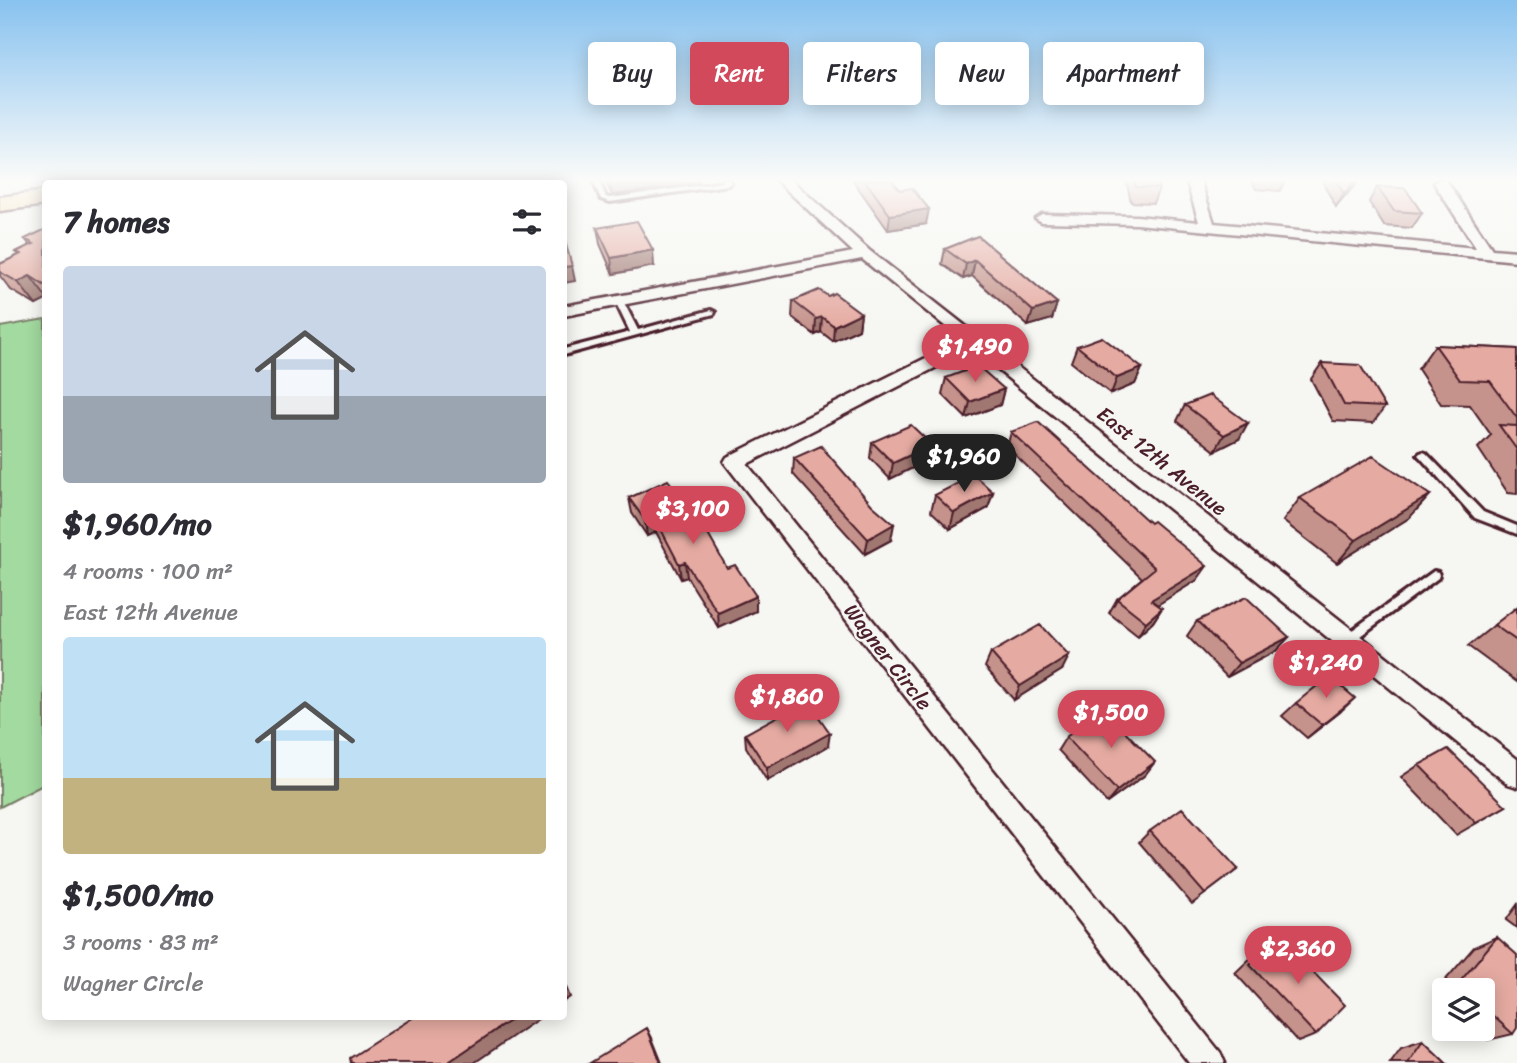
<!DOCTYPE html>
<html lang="en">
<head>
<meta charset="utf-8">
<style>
	body { margin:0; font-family:Sriracha,sans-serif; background:#f7f7f7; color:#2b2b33; height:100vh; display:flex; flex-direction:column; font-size:26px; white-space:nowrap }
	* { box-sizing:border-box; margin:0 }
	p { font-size:23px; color:#7c7c81 }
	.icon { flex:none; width:38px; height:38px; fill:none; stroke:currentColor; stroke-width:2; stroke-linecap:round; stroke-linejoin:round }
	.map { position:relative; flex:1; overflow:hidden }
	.panel { position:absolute; left:42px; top:180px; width:525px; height:840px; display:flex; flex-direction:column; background:#fff; border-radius:7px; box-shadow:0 4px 18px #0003 }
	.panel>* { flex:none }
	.hud { position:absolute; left:588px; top:42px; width:665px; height:63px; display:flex; gap:14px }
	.controls { position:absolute; left:1432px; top:978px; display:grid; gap:14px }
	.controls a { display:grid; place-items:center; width:63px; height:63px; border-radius:7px; background:#fff; box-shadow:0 4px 18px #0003; font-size:35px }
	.price { position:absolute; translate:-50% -60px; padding:0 16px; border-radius:24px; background:#d1495b; color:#fff; font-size:23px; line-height:46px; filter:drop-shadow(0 2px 4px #0008) }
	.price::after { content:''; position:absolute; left:50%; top:42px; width:21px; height:16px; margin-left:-10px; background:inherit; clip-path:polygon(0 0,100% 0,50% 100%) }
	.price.selected { background:#222; color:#fff }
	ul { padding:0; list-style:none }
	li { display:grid; align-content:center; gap:14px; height:371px; padding:0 21px }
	li span { display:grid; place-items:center; height:217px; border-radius:7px; color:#555 }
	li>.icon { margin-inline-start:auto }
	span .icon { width:126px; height:126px; fill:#fffc; stroke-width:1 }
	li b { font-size:30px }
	h2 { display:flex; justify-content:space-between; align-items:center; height:84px; padding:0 21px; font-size:30px }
	.chip { padding:0 24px; border-radius:7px; background:#fff; box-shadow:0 4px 18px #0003; font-size:24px; line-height:63px }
	.chip.selected { background:#d1495b; color:#fff }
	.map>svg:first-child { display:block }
</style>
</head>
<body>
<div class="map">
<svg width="1517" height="1063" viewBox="0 0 1517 1063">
	<rect width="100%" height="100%" fill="#f6f6f2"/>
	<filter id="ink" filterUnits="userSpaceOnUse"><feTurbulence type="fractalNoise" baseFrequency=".0143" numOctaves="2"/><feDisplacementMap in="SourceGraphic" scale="14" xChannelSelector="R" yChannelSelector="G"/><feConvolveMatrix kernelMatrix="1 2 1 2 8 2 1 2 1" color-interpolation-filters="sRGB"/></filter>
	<g filter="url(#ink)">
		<path fill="#a2da9f" stroke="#767c65" stroke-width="2" d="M 45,319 L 45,784 L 0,807 L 0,327 Z"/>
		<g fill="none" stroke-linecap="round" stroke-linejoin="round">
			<defs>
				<path id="lane" d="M 46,179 L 52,179 L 50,184 L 46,184 L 46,186 L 43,184 Z
					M 123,179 L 129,179 L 128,184 L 121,184 Z
					M 228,179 L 234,179 L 233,184 L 227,184 Z
					M 380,179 L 386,179 L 385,184 L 379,184 Z
					M 487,179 L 493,179 L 493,184 L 487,184 Z
					M 592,179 L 598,179 L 606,197 L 610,198 L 723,182 L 722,179 L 728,179 L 731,183 L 728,185 L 610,202 L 601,199 Z
					M 616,299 L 622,299 L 638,330 L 711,310 L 715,312 L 714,314 L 564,355 L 564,349 L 630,332 L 615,301 Z
					M 1423,452 L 1426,453 L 1483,512 L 1517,526 L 1517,534 L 1475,518 L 1420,457 L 1418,455 L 1420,453 Z
					M 1434,571 L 1438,572 L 1439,575 L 1438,578 L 1352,642 L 1348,644 L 1344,642 L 1342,639 L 1344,636 Z"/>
				<path id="street" d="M 302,179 L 316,179 L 316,184 L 302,184 Z
					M 775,179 L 790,179 L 870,251 L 1517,759 L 1517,787 L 1508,784 L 972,349 L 747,464 L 1220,1052 L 1225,1063 L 1189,1063 L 724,462 L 727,457 L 962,340 L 862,259 L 564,316 L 564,306 L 853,252 Z
					M 1186,179 L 1200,179 L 1214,223 L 1476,248 L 1434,183 L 1441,179 L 1446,180 L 1492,249 L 1517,251 L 1517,261 L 1137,224 L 1042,222 L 1035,218 L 1042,214 L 1137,216 L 1199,222 Z"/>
				<path id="primary" d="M 134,179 L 189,179 L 185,184 L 131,184 Z
					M 46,191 L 46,205 L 0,211 L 0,197 Z"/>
			</defs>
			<use href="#lane" stroke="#4a1f2b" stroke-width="6"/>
			<use href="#street" stroke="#4a1f2b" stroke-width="5"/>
			<use href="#primary" stroke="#4a1f2b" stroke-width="5"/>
			<use href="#lane" fill="#f6f6f2" fill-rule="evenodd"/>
			<use href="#street" fill="#f6f6f2" fill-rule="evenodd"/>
			<use href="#primary" fill="#fbddab" fill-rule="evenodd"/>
		</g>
		<path fill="#c5938b" stroke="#4a1f2b" stroke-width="2" d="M 604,179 L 698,179 L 698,183 L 612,195 Z
			M 852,179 L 891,179 L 926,224 L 888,230 Z
			M 1126,179 L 1156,179 L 1159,188 L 1153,203 L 1131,202 Z
			M 1251,179 L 1286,179 L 1280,191 L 1256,189 Z
			M 1326,179 L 1360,179 L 1336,207 L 1323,183 Z
			M 1377,187 L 1422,213 L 1412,228 L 1384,226 L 1369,202 Z
			M 597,228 L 654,266 L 613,274 L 600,244 Z
			M 46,229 L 46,300 L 36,305 L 11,290 L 0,276 L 0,264 L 19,255 L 16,252 L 30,245 L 25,239 Z
			M 978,236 L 1057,303 L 1052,319 L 1028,326 L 972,276 L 963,279 L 942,264 L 945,249 Z
			M 828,296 L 861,313 L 859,329 L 833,341 L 821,332 L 815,335 L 792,317 L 793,301 Z
			M 1435,345 L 1517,349 L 1517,494 L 1508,493 L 1478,448 L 1491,435 L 1470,405 L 1441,404 L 1418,369 Z
			M 1077,346 L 1142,368 L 1135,384 L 1111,394 L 1071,362 Z
			M 1322,363 L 1385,407 L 1373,423 L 1333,421 L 1311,379 Z
			M 946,378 L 1004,389 L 1000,405 L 966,418 L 942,394 Z
			M 1185,405 L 1239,439 L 1215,451 L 1177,421 Z
			M 1011,432 L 1197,580 L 1157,605 L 1162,608 L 1153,622 L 1138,636 L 1109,613 L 1117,599 L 1142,578 L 1007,447 Z
			M 872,442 L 932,445 L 929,460 L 890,479 L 870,458 Z
			M 794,458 L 891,540 L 865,554 L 793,474 Z
			M 993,492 L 988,508 L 950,529 L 931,511 L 935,495 Z
			M 1430,495 L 1409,518 L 1337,563 L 1283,521 L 1300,498 Z
			M 629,498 L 727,568 L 756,611 L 719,628 L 687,577 L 681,579 L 656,532 L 647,536 L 632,513 Z
			M 1517,607 L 1517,682 L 1468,646 Z
			M 1197,621 L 1289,637 L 1276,651 L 1227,677 L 1187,636 Z
			M 991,653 L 1062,670 L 1014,700 L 985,667 Z
			M 1296,703 L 1340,712 L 1307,738 L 1282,716 Z
			M 745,734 L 828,746 L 767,781 L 746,747 Z
			M 1066,737 L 1145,775 L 1107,803 L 1058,750 Z
			M 1419,765 L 1506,806 L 1456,835 L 1401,777 Z
			M 1150,831 L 1238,869 L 1192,904 L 1139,842 Z
			M 1517,905 L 1517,928 L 1506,920 Z
			M 1279,937 L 1316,1035 L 1298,1042 L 1235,973 L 1263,946 Z
			M 1497,937 L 1513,1034 L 1488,1040 L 1476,1029 L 1482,1029 L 1482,990 L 1444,990 L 1444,999 L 1436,991 L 1474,947 Z
			M 1423,1041 L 1446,1063 L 1390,1063 L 1401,1048 Z"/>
		<path fill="#a07871" stroke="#4a1f2b" stroke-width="2" d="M 445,179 L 449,179 L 450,184 L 415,184 Z
			M 610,179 L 698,179 L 698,183 L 612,195 Z
			M 1356,179 L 1360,179 L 1336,207 L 1344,194 Z
			M 929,209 L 926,224 L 888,230 L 890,215 Z
			M 653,250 L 654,266 L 613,274 L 611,258 Z
			M 975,260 L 972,276 L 963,279 L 966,264 Z
			M 572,266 L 575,281 L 564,283 L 564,267 Z
			M 30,276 L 46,297 L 46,300 L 36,305 L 18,282 Z
			M 1057,303 L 1052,319 L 1028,326 L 1033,311 Z
			M 861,313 L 859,329 L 833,341 L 834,326 Z
			M 822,317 L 821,332 L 815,335 L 816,319 Z
			M 1142,368 L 1135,384 L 1111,394 L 1117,378 Z
			M 1004,389 L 1000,405 L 966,418 L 970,402 Z
			M 1248,423 L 1239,439 L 1215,451 L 1224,435 Z
			M 932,445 L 929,460 L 890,479 L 893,463 Z
			M 993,492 L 988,508 L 950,529 L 954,513 Z
			M 1430,495 L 1409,518 L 1337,563 L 1356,540 Z
			M 654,516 L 656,532 L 647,536 L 645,520 Z
			M 894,524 L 891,540 L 865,554 L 868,539 Z
			M 685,562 L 687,577 L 681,579 L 679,564 Z
			M 1207,566 L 1197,580 L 1143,614 L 1151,600 Z
			M 756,596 L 756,611 L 719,628 L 718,613 Z
			M 1162,608 L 1153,622 L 1138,636 L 1146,622 Z
			M 1289,637 L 1276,651 L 1227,677 L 1239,663 Z
			M 1069,656 L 1062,670 L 1014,700 L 1020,686 Z
			M 1355,698 L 1340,712 L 1307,738 L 1322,725 Z
			M 830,733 L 828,746 L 767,781 L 767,768 Z
			M 1155,762 L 1145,775 L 1107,803 L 1117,791 Z
			M 564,982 L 570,997 L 564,1001 Z
			M 515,1017 L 541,1017 L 474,1063 L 447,1063 Z
			M 647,1028 L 652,1038 L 662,1063 L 661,1063 Z"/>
		<path fill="#e5aba2" stroke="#4a1f2b" stroke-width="2" d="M 252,179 L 273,179 L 272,184 L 239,184 L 239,181 Z
			M 414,179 L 445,179 L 445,180 L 414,184 Z
			M 864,179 L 891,179 L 900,190 L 912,188 L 929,209 L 890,215 Z
			M 1134,179 L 1156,179 L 1159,188 L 1136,187 Z
			M 1335,179 L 1356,179 L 1344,194 Z
			M 1377,187 L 1405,188 L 1422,213 L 1394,211 Z
			M 637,221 L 653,250 L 611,258 L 597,228 Z
			M 46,229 L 46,284 L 44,285 L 30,276 L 18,282 L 0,272 L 0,264 L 21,254 L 16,252 L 34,244 L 25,239 Z
			M 978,236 L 1057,303 L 1033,311 L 975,260 L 966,264 L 945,249 Z
			M 564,241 L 565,241 L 572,266 L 564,267 Z
			M 819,290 L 828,296 L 834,293 L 861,313 L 834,326 L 822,317 L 816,319 L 793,301 Z
			M 1102,337 L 1142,368 L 1117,378 L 1077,346 Z
			M 1435,345 L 1517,349 L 1517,418 L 1490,381 L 1460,380 Z
			M 1322,363 L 1360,365 L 1385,407 L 1344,405 Z
			M 978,366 L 1004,389 L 970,402 L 946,378 Z
			M 1210,395 L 1248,423 L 1224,435 L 1185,405 Z
			M 1038,422 L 1150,523 L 1153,521 L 1207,566 L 1151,600 L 1162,608 L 1146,622 L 1117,599 L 1155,568 L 1011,432 Z
			M 911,425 L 932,445 L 893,463 L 872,442 Z
			M 1499,425 L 1517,426 L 1517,450 Z
			M 821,446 L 872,505 L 894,524 L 868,539 L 794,458 Z
			M 1373,456 L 1430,495 L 1356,540 L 1300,498 Z
			M 974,475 L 993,492 L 954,513 L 935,495 Z
			M 668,480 L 700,520 L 727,568 L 735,565 L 756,596 L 718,613 L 685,562 L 679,564 L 654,516 L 645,520 L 629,498 Z
			M 1246,597 L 1289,637 L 1239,663 L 1197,621 Z
			M 1517,607 L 1517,641 L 1494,625 Z
			M 1040,625 L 1069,656 L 1020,686 L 991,653 Z
			M 1329,676 L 1355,698 L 1322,725 L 1296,703 Z
			M 807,700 L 830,733 L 767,768 L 745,734 Z
			M 1104,710 L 1155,762 L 1117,791 L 1066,737 Z
			M 1448,749 L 1506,806 L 1476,823 L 1419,765 Z
			M 1182,808 L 1238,869 L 1205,894 L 1150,831 Z
			M 1279,937 L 1345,1005 L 1316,1035 L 1250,965 Z
			M 1497,937 L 1517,955 L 1517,1028 L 1513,1034 L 1482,1006 L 1482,990 L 1466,990 L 1458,984 Z
			M 414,1017 L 515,1017 L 447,1063 L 351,1063 L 350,1058 Z
			M 647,1028 L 661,1063 L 590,1063 Z
			M 1423,1041 L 1446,1063 L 1408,1063 Z"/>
	</g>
	<linearGradient id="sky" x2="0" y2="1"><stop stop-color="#88c2ef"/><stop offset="0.55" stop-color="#fbfbf9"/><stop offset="1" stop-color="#fbfbf9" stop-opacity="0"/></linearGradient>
	<rect width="1517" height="327" fill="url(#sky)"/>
	<g text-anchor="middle" stroke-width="5" stroke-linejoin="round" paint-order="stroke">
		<g font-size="21" fill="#4a1f2b" stroke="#f6f6f2">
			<text transform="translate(1162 461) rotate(39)" y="7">East 12th Avenue</text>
			<text transform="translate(888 657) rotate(52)" y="7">Wagner Circle</text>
		</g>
	</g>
</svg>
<div class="controls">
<a><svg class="icon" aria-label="layers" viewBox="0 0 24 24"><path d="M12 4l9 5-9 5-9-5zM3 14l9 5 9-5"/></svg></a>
</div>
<b class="price" style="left:975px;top:384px">$1,490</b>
<b class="price selected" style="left:964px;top:494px">$1,960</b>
<b class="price" style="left:693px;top:546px">$3,100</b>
<b class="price" style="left:1326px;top:700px">$1,240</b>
<b class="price" style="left:787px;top:734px">$1,860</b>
<b class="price" style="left:1111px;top:750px">$1,500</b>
<b class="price" style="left:1298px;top:986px">$2,360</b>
<div class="hud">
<a class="chip">Buy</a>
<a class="chip selected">Rent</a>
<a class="chip">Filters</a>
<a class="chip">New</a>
<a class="chip">Apartment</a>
</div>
<section class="panel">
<h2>7 homes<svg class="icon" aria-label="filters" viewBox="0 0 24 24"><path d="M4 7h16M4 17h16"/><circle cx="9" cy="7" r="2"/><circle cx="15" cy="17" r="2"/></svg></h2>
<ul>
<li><span style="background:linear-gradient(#c9d6e8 60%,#9aa5b1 0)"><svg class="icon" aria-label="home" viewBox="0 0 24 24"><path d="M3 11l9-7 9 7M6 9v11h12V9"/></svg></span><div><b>$1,960/mo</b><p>4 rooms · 100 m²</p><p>East 12th Avenue</p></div></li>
<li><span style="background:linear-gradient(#bfe0f5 65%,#c2b280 0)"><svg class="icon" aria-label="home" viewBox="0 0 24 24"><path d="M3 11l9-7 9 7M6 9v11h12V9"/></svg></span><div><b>$1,500/mo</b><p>3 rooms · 83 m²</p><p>Wagner Circle</p></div></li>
</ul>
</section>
</div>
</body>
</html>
